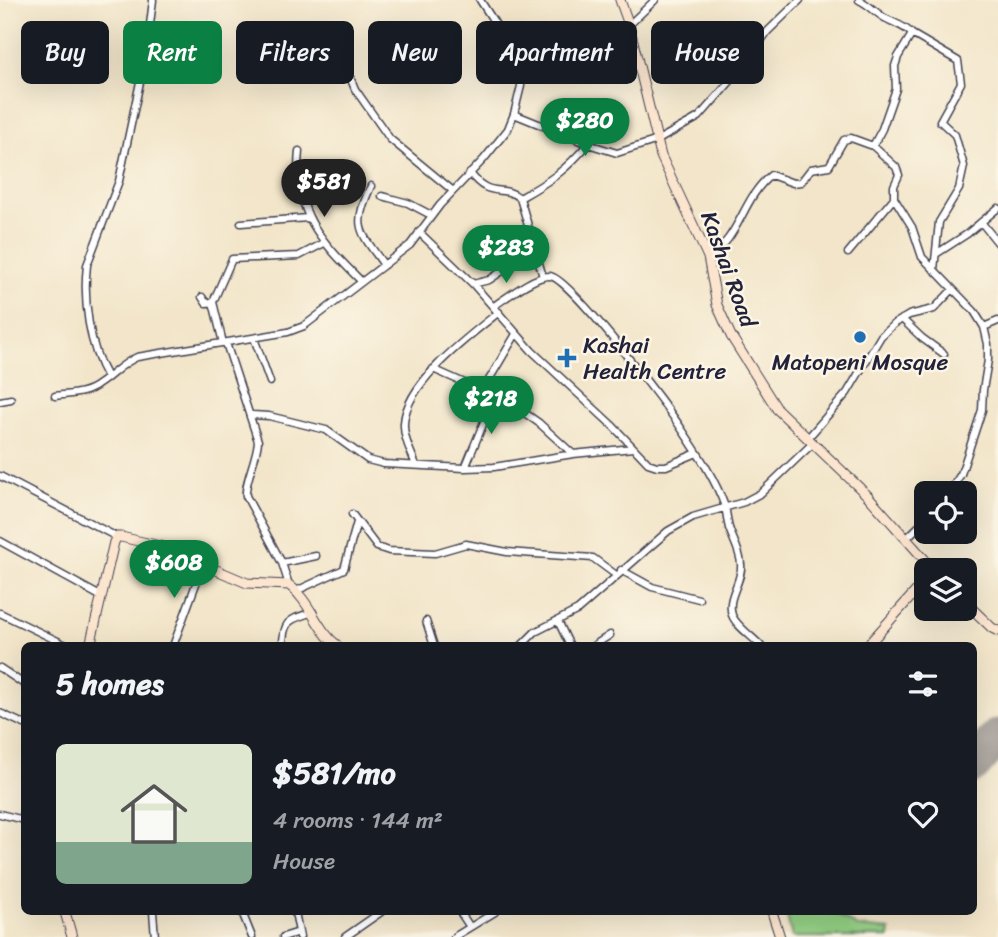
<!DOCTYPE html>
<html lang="en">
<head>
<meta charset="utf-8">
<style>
	body { margin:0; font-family:Sriracha,sans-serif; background:#242831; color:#f1f3f6; height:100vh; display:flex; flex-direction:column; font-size:26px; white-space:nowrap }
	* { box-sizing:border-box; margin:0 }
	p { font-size:23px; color:#9ea1a6 }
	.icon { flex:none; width:38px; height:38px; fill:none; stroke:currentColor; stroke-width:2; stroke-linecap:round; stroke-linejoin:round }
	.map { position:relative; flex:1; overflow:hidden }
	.side { position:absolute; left:21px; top:642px; width:956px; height:273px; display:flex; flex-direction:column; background:#171b24; border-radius:10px; box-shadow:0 7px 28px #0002 }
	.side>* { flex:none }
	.hud { position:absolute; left:21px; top:21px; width:957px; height:63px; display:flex; gap:14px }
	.tools { position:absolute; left:914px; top:481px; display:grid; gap:14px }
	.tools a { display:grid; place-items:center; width:63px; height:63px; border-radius:10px; background:#171b24; box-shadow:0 7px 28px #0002; font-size:35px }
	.price { position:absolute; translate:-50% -60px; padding:0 16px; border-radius:24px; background:#0b8043; color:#fff; font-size:23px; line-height:46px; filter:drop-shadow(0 2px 4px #0008) }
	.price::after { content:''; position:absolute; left:50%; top:42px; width:21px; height:16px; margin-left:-10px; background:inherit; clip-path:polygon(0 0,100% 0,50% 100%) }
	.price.active { background:#222; color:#fff }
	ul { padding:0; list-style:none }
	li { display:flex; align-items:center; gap:21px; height:175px; padding:0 35px }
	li+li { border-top:2px solid #363941 }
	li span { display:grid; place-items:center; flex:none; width:196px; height:140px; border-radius:10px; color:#555 }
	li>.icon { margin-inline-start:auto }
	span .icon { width:84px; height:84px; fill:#fffc; stroke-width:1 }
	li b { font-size:30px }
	h2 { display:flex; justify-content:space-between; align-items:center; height:84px; padding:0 35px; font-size:30px }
	.pill { padding:0 24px; border-radius:10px; background:#171b24; box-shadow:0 7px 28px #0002; font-size:24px; line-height:63px }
	.pill.active { background:#0b8043; color:#fff }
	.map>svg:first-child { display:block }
</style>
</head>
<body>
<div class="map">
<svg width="998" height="937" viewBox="0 0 998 937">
	<rect width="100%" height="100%" fill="#fcf5e5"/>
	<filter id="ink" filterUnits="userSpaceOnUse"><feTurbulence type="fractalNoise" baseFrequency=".0143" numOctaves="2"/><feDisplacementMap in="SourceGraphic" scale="14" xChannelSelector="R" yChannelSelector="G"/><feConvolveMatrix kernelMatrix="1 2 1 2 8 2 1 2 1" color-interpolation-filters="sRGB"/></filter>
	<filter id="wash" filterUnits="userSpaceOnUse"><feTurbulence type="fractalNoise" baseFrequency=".00686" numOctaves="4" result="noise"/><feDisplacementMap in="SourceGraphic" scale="28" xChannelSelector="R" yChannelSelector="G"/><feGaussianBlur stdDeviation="1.57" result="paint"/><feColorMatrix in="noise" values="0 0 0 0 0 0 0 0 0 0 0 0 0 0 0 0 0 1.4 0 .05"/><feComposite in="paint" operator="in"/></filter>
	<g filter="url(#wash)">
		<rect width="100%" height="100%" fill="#f2e5c9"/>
		<path fill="#91cd81" stroke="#5a785e" stroke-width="2" d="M 786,912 L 833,912 L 858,927 L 890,930 L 889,937 L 792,937 Z"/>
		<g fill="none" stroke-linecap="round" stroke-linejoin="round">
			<path stroke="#8a8482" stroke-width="37" d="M 973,765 L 998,737"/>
		</g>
	</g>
	<g filter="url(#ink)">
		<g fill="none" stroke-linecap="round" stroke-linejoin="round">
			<defs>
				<path id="street" d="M 859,0 C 868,4 874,11 883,17 C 893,23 904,25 912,34 L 958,61 L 961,83 L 940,121 L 955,135 L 964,166 L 959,189 L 939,222 L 934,270
					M 629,25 L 655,0
					M 350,77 L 355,89 L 390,139 L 452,190
					M 514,114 L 588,144 L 617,153 L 658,140 L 699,117 L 741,69 L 768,31 L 800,0
					M 873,146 L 882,129 L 896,89 L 895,66 L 898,57 L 912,34
					M 299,151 C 293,212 320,240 361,281
					M 470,173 C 490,200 501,183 520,198 L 543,277
					M 371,186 C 352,227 359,230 384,265
					M 382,196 L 408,203 L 431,215
					M 520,198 C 550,181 565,171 588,144
					M 981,222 L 998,243
					M 241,223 L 308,218
					M 419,232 L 473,284 L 532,351 L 613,426 L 648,463 L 657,466 L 666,466 L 697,453
					M 848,253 L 894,198
					M 936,254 L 967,234 L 998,208
					M 708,257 C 740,239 742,198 771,175 L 793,183 L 801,182 L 811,169 L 829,166 L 844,140 L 851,138 L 873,146 L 896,167 L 899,175 L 894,186 L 894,198 L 912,227 L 922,257 L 974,311 L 984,327 L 988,344 L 988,360 L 983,390 L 982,410 L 961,474 L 948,494
					M 473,284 L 489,280 L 525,256
					M 202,297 L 206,303 L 213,302 L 232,259 L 299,256 L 324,243
					M 213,302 L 223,343
					M 494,306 C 506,298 535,275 550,276 C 570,278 666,405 681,428 C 697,452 716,480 725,507 C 727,514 727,521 729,528 C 733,540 740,551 741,564 C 743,581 726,597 732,615 C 736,626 753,637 761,646
					M 902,319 L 922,338 L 944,354
					M 984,327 L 998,321
					M 254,338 L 270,382
					M 226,343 L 258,441 C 257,459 244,483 246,496 L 282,563 L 289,585
					M 433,369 L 512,404 L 539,423 L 573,454
					M 107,377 C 89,346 83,300 87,265 L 119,181 L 147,49 L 153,0
					M 483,390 L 516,334
					M 55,396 C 70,394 87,394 99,384 C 113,375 121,364 137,357 L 288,332 L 304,326 L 410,245 L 440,205 L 484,159 L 508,129 L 514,114 L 521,86 L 520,69 L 514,53 L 480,0
					M 0,401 L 11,399
					M 252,415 L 269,416 L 326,430 L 368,460 L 384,464 L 465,468 L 494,467 L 573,454 L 633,448
					M 807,439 L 847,393 L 881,336 L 894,324 L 909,315 L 934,309 L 952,290
					M 416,465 C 411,452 403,437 404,423 C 406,383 469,336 499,312
					M 465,468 L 495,395
					M 0,476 L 117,537
					M 352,514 L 377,547 L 389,551 L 435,553 L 466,544 L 507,552 L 593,558 L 616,575
					M 907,538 L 926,519
					M 0,541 L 102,597
					M 282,563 L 316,556
					M 621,570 L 652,587 L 699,599
					M 296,591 L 344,569 L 357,522
					M 0,613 L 68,646
					M 426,621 L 434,646
					M 558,621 L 570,646
					M 173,646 L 203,565
					M 283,646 C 283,619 290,620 313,612
					M 521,646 L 535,632 L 578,610 L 668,531 L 693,517 L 744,502 L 761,493 L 812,444
					M 593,646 L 610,635
					M 0,668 L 24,684
					M 0,713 L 24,724
					M 0,814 L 24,820
					M 153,912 L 155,937
					M 242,912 L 252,937
					M 295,912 L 300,937
					M 460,912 L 470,927
					M 283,937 L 299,932
					M 345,937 L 381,912
					M 454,937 L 495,912"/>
				<path id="secondary" d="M 620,0 L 629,25 L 661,156 L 708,257 L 717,305 L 731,336 L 777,409 L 867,495 L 934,570
					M 964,601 L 992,628 L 998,631
					M 90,646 L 114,542 L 117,537 L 121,537 L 160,546 L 247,583 L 289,585 C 311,602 317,631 338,646
					M 867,646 L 926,580
					M 65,912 L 72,937
					M 772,912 L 780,937"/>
			</defs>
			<use href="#street" stroke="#413f50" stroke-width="9"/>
			<use href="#secondary" stroke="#413f50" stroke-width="11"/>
			<use href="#street" stroke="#fff" stroke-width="6"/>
			<use href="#secondary" stroke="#fce5cf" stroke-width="9"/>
		</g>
	</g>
	<g fill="#1f6fb2" stroke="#fcf5e5" stroke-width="2.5">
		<circle cx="860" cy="337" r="7"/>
		<path d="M563.5 347.5h7v7h7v7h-7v7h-7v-7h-7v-7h7z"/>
	</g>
	<g text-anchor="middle" stroke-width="5" stroke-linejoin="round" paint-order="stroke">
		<g font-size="23" fill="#22223b" stroke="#fcf5e5">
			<text transform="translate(729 269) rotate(70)" y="8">Kashai Road</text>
		</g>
		<g font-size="23" fill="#22223b" stroke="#fcf5e5" text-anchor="start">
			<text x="583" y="353">Kashai<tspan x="583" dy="26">Health Centre</tspan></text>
			<text x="860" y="370" text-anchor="middle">Matopeni Mosque</text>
		</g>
	</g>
</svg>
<div class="tools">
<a><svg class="icon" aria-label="locate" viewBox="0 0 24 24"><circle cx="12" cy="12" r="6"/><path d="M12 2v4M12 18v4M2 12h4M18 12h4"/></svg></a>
<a><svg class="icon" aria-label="layers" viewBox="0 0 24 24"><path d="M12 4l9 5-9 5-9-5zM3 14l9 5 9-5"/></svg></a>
</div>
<b class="price" style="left:585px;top:158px">$280</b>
<b class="price active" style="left:324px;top:219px">$581</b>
<b class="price" style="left:506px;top:285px">$283</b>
<b class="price" style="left:491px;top:436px">$218</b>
<b class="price" style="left:174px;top:600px">$608</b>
<div class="hud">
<a class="pill">Buy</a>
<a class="pill active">Rent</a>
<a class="pill">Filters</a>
<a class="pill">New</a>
<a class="pill">Apartment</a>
<a class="pill">House</a>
</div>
<section class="side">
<h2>5 homes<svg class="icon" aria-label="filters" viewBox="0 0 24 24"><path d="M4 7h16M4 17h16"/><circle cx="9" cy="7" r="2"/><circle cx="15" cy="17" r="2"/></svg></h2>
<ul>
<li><span style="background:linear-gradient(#dfe7d0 70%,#7fa58c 0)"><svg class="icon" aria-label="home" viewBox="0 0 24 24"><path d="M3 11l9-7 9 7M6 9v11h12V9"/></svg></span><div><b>$581/mo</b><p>4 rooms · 144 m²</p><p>House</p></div><svg class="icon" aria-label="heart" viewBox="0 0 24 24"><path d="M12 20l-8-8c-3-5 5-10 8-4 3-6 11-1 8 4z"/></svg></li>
</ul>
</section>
</div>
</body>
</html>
